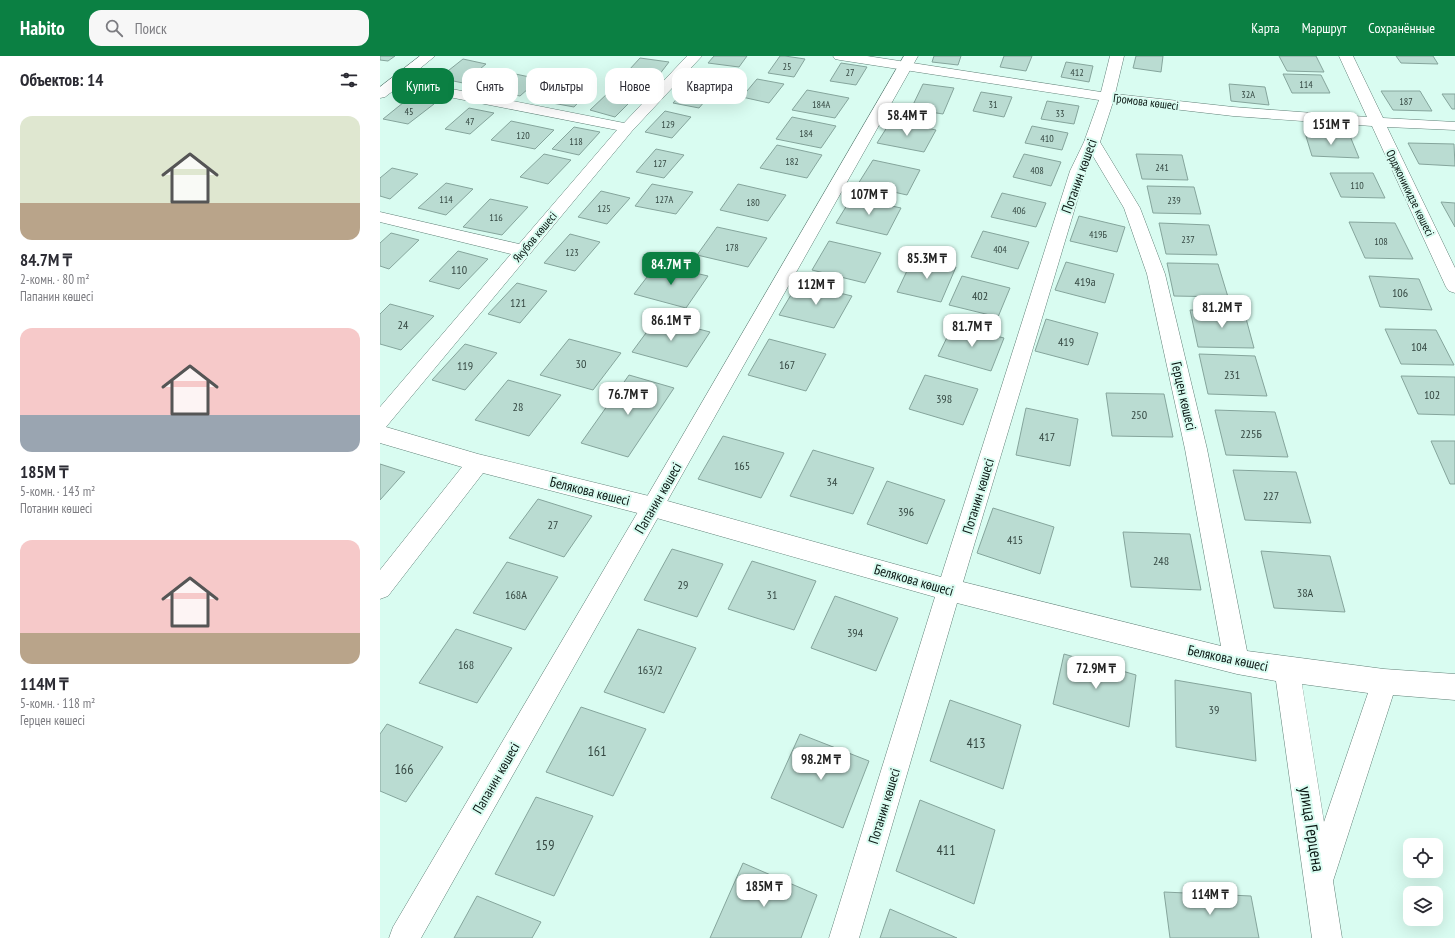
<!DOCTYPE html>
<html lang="ru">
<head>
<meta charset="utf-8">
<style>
	body { margin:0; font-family:"PT Sans Narrow",sans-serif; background:#f7f7f7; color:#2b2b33; height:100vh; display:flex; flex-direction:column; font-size:15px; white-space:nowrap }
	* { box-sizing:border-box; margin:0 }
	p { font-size:13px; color:#7c7c81 }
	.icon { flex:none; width:22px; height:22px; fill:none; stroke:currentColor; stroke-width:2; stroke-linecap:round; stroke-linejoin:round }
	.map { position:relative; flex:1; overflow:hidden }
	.details { display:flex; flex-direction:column; background:#fff; width:380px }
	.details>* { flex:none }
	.guide { position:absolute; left:12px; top:12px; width:380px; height:36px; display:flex; gap:8px }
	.controls { position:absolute; left:1023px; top:782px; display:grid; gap:8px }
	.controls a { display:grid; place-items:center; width:40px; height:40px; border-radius:8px; background:#fff; box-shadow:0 4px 16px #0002; font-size:20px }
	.price { position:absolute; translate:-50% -34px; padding:0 9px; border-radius:8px; background:#fff; color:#222; font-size:13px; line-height:26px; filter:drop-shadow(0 1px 2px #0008) }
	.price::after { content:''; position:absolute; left:50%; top:24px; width:12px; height:9px; margin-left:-6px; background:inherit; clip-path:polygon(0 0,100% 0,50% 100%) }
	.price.on { background:#0b8043; color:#fff }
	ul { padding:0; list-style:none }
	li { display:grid; align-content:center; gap:8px; height:212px; padding:0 20px }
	li span { display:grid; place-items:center; height:124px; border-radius:12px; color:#555 }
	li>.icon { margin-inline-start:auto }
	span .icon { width:72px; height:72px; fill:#fffc; stroke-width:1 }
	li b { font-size:17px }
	h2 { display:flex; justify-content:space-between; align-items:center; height:48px; padding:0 20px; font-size:17px }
	.pill { padding:0 14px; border-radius:12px; background:#fff; box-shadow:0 4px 16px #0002; font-size:14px; line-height:36px }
	.pill.on { background:#0b8043; color:#fff }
	header { display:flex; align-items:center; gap:24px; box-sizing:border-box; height:56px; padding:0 20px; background:#0b8043; color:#fff }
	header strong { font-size:19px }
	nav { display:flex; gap:22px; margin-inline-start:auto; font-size:14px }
	.search { width:280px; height:36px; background:#f7f7f7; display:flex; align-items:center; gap:10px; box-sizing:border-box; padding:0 14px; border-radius:12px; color:#7c7c81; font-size:15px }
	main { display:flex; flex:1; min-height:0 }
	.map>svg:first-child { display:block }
</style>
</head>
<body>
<header>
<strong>Habito</strong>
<div class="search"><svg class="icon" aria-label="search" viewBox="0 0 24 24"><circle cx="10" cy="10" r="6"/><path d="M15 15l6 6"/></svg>Поиск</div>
<nav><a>Карта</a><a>Маршрут</a><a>Сохранённые</a></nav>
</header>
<main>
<section class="details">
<h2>Объектов: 14<svg class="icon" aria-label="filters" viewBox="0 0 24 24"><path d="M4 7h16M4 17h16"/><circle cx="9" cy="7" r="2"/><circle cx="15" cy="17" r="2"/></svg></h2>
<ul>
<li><span style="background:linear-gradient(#dfe7d0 70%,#b9a48a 0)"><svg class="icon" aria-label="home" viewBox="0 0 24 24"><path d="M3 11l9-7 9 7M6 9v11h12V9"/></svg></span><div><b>84.7M ₸</b><p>2-комн. · 80 m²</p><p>Папанин көшесі</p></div></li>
<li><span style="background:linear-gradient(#f6c9c9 70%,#9aa5b1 0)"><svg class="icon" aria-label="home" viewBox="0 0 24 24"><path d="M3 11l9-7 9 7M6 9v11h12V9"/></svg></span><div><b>185M ₸</b><p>5-комн. · 143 m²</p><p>Потанин көшесі</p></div></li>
<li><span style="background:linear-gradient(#f6c9c9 75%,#b9a48a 0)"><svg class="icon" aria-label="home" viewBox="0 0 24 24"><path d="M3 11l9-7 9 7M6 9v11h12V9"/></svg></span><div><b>114M ₸</b><p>5-комн. · 118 m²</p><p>Герцен көшесі</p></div></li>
</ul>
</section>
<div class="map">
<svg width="1075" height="882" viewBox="0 0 1075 882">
	<rect width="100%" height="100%" fill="#d9fcf1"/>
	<path fill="#badcd2" stroke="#85a59c" d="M 0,0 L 15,0 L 8,5 L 0,4 Z
		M 334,0 L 367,0 L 359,11 L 328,7 Z
		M 400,0 L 405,0 L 425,3 L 414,21 L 388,17 Z
		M 554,0 L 581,0 L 578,9 L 552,6 Z
		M 624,0 L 652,0 L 646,15 L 620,11 Z
		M 756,0 L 783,0 L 781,16 L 753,12 Z
		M 899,0 L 936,0 L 944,16 L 907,15 Z
		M 1016,0 L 1053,0 L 1058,8 L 1021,7 Z
		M 260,2 L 289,6 L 279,19 L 249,14 Z
		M 83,3 L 106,8 L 83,27 L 59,22 Z
		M 686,6 L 713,10 L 709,26 L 681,21 Z
		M 461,7 L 487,11 L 476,29 L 450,25 Z
		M 126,16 L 159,23 L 140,40 L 106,33 Z
		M 244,17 L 276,23 L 263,37 L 230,30 Z
		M 903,18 L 941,19 L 950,37 L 912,37 Z
		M 377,23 L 404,28 L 389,47 L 362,41 Z
		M 173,27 L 210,34 L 194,51 L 156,44 Z
		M 311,27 L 336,32 L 319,52 L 293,47 Z
		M 543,28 L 574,32 L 563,58 L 531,53 Z
		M 849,28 L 885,31 L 889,49 L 851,45 Z
		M 427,34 L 469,42 L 455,62 L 412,54 Z
		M 1001,35 L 1040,35 L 1052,55 L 1013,54 Z
		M 229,36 L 254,42 L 235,61 L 210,54 Z
		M 601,36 L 632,41 L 624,61 L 593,55 Z
		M 1062,38 L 1075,38 L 1075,53 L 1072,53 Z
		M 29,42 L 54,48 L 28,68 L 3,63 Z
		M 667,45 L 699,50 L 694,68 L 661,63 Z
		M 89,52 L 114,57 L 90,78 L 65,73 Z
		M 285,55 L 311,61 L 292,82 L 265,76 Z
		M 412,61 L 456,70 L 441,92 L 396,83 Z
		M 131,65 L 174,74 L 155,93 L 111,84 Z
		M 511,65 L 556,74 L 544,96 L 497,87 Z
		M 652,70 L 688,77 L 682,94 L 645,87 Z
		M 194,71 L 220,76 L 199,99 L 172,93 Z
		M 925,77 L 970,80 L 979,102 L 932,100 Z
		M 1028,87 L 1074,88 L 1075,110 L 1039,108 Z
		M 397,89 L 442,99 L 427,122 L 380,112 Z
		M 276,93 L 304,99 L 284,122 L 256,116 Z
		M 164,98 L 191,104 L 168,128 L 140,121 Z
		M 644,98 L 681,106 L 671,130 L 633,121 Z
		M 756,98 L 802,99 L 808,124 L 762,123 Z
		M 493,104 L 540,114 L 527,139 L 478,128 Z
		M 12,112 L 38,118 L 10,143 L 0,140 L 0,122 Z
		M 950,117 L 993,117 L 1005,142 L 961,141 Z
		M 66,127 L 93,133 L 66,159 L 38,152 Z
		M 272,128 L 313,136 L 296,158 L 255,150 Z
		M 358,128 L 406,139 L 388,165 L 340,154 Z
		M 767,130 L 814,131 L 821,158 L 773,157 Z
		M 221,135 L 250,142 L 227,168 L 198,161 Z
		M 622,137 L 666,147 L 656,171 L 611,161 Z
		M 472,141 L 521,152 L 507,179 L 456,167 Z
		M 110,143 L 148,151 L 122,179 L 83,171 Z
		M 1061,146 L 1075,147 L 1075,171 Z
		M 699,160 L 745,171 L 737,196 L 690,185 Z
		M 969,166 L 1015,167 L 1033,203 L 985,202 Z
		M 779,167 L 829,169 L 837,199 L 786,198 Z
		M 337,171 L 387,182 L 368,211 L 317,199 Z
		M 603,175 L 649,186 L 638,213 L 591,201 Z
		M 11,177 L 39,184 L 9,213 L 0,210 L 0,187 Z
		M 190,178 L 220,186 L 195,215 L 164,207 Z
		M 449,185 L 501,197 L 485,227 L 432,214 Z
		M 78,195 L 108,203 L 79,233 L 49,225 Z
		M 533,202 L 576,211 L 561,246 L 517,236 Z
		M 686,206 L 734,218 L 725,247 L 675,234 Z
		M 787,207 L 838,208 L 848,241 L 794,240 Z
		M 277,208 L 328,220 L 306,252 L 254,238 Z
		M 582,220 L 630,232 L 618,261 L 569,249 Z
		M 989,220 L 1039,223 L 1052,254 L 1000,251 Z
		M 137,227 L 167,235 L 140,267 L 108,258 Z
		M 418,227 L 472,240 L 454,272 L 399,259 Z
		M 10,248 L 54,260 L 21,294 L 0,288 L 0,258 Z
		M 810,254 L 864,255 L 874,292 L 818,291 Z
		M 277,262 L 330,276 L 307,311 L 252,296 Z
		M 666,263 L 718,277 L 708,309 L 655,295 Z
		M 573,269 L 624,282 L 611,315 L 558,300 Z
		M 1005,273 L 1056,274 L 1074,309 L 1021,308 Z
		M 189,283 L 241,297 L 213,334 L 160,319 Z
		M 389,283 L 446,298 L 426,335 L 368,319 Z
		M 85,288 L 117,297 L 85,334 L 52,324 Z
		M 819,298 L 875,300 L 887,340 L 828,338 Z
		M 249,319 L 294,332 L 248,401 L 201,387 Z
		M 545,319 L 598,333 L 583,369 L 529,353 Z
		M 1021,320 L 1075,321 L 1075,359 L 1038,358 Z
		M 128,324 L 181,339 L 149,380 L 95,364 Z
		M 726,337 L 784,338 L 793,381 L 732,380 Z
		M 646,352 L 698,363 L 690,410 L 636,399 Z
		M 835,354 L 895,356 L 908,401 L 846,399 Z
		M 343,380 L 404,397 L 381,442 L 318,423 Z
		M 1051,385 L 1075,385 L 1075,428 L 1070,428 Z
		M 433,394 L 494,412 L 473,458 L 410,440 Z
		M 0,408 L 25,416 L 0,444 Z
		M 853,414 L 916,416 L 931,467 L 865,464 Z
		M 507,425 L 565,444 L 547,488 L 487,468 Z
		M 158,443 L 212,460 L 184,501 L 129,482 Z
		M 613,452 L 674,471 L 660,518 L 597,497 Z
		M 743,476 L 810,478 L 821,534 L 751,531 Z
		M 292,493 L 343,508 L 317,561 L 264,544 Z
		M 881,495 L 950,500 L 965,556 L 894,552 Z
		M 372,505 L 436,525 L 414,574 L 348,553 Z
		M 127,506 L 178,521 L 145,574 L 93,557 Z
		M 455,540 L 518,562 L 496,615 L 431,592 Z
		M 76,573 L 132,592 L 97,647 L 39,627 Z
		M 258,573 L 316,592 L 284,657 L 224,636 Z
		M 684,598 L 756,619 L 749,671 L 673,648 Z
		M 795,624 L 871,637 L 876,705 L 796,691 Z
		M 570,644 L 641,669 L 623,733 L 550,705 Z
		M 201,651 L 266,673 L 233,740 L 166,716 Z
		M 7,668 L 63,691 L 26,746 L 0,735 L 0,678 Z
		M 420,678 L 489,705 L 463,772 L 391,742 Z
		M 156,741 L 213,760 L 174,840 L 115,818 Z
		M 540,744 L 615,774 L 594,848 L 516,815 Z
		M 363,807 L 437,839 L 421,882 L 330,882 Z
		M 784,836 L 871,840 L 879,882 L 790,882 Z
		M 97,840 L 161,866 L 152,882 L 74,882 Z
		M 510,853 L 577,882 L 500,882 Z"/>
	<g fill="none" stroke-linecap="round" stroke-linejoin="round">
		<defs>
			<path id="minor" d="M 40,0 L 55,0 L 26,24 L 244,67 L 307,0 L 322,0 L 252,75 L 6,371 L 98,398 L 273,441 L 561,521 L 690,115 L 704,86 L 719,44 L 460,4 L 455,3 L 453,0 L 487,0 L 721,36 L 730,0 L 744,0 L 735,38 L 853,51 L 987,61 L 959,0 L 973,0 L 1003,62 L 1075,66 L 1075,74 L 1007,71 L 1075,212 L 1075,237 L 1069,235 L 1066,231 L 992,70 L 853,60 L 733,46 L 720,86 L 760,152 L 785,218 L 827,393 L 867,595 L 1004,613 L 1075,618 L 1075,644 L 1013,639 L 953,825 L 962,882 L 932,882 L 896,625 L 857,618 L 577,547 L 479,882 L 449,882 L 555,541 L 273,461 L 103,417 L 8,540 L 0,543 L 0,514 L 82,411 L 0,387 L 0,351 L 131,198 L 0,166 L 0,156 L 139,188 L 237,74 L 18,31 L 5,41 L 0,42 L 0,31 ZM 713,100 L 744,152 L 767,218 L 805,393 L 841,590 L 583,526 L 706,115 ZM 922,628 L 988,637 L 944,766 Z"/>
			<path id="secondary" d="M 524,0 L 538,0 L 41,882 L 9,882 L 13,871 L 265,444 Z"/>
		</defs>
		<use href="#minor" stroke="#618178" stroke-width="1"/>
		<use href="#secondary" stroke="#618178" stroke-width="1"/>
		<use href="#minor" fill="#fff" fill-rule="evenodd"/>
		<use href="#secondary" fill="#fff" fill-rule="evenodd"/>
	</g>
	<g text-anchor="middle" stroke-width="4" stroke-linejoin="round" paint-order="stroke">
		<g font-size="10" fill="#354842">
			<text x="407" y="14">25</text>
			<text x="470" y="20">27</text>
			<text x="697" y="20">412</text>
			<text x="926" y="32">114</text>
			<text x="868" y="42">32А</text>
			<text x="1026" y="49">187</text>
			<text x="441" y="52">184А</text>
			<text x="613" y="52">31</text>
			<text x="29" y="59">45</text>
			<text x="680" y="61">33</text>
			<text x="90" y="69">47</text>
			<text x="288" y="72">129</text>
			<text x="426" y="81">184</text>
			<text x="143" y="83">120</text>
			<text x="667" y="86">410</text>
			<text x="196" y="89">118</text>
			<text x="412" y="109">182</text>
			<text x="280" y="111">127</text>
			<text x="782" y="115">241</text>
			<text x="657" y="118">408</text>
			<text x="977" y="133">110</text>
			<text x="66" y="147">114</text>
			<text x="284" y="147">127А</text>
			<text x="794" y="148">239</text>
			<text x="373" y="150">180</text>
			<text x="224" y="156">125</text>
			<text x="639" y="158">406</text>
			<text x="116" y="165">116</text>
			<text x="718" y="182">419Б</text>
			<text x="808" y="187">237</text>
			<text x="1001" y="189">108</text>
			<text x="352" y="195">178</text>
			<text x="620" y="197">404</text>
			<text x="192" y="200">123</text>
		</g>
		<g font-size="12" fill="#091612" stroke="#d9fcf1">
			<text transform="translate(766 46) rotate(7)" y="4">Громова көшесі</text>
			<text transform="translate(1030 137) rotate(64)" y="4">Орджоникидзе көшесі</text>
			<text transform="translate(155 181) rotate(-50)" y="4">Якубов көшесі</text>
		</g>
		<g font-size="12" fill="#354842">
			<text x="79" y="218">110</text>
			<text x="705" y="230">419а</text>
			<text x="1020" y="241">106</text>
			<text x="600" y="244">402</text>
			<text x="138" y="251">121</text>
			<text x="23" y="273">24</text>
			<text x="686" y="290">419</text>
			<text x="1039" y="295">104</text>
			<text x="201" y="312">30</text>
			<text x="407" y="313">167</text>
			<text x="85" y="314">119</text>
			<text x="852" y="323">231</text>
			<text x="1052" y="343">102</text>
			<text x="564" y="347">398</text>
			<text x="138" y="355">28</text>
			<text x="759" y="363">250</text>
			<text x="871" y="382">225Б</text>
			<text x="667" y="385">417</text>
			<text x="362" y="414">165</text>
			<text x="452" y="430">34</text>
			<text x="891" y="444">227</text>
			<text x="526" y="460">396</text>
			<text x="173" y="473">27</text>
			<text x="635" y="488">415</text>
			<text x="781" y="509">248</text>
			<text x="303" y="533">29</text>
			<text x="925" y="541">38А</text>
			<text x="136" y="543">168А</text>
			<text x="392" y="543">31</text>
			<text x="475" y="581">394</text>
			<text x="86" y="613">168</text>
			<text x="270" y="618">163/2</text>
			<text x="834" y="658">39</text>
		</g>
		<g font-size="14" fill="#091612" stroke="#d9fcf1">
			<text transform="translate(699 120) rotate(-70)" y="5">Потанин көшесі</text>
			<text transform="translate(804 340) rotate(77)" y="5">Герцен көшесі</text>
			<text transform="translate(210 435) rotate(14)" y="5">Белякова көшесі</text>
			<text transform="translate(598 440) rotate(-73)" y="5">Потанин көшесі</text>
			<text transform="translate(278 442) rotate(-60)" y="5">Папанин көшесі</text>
			<text transform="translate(534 524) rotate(16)" y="5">Белякова көшесі</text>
			<text transform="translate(848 602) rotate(12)" y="5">Белякова көшесі</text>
			<text transform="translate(116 722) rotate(-60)" y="5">Папанин көшесі</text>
			<text transform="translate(504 750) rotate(-73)" y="5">Потанин көшесі</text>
		</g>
		<g font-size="14" fill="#354842">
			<text x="596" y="692">413</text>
			<text x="217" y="700">161</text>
			<text x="24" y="718">166</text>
			<text x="165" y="794">159</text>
			<text x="566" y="799">411</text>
		</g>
		<g font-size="17" fill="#091612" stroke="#d9fcf1">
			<text transform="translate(932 773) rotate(81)" y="6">улица Герцена</text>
		</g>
	</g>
</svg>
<div class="controls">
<a><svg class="icon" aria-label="locate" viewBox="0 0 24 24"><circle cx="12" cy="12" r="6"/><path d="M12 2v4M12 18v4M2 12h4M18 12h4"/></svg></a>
<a><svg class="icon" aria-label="layers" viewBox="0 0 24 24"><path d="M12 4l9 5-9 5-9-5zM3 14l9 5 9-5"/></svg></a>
</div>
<b class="price" style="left:527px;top:81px">58.4M ₸</b>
<b class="price" style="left:951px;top:90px">151M ₸</b>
<b class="price" style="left:489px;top:160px">107M ₸</b>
<b class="price" style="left:547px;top:224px">85.3M ₸</b>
<b class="price on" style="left:291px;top:230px">84.7M ₸</b>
<b class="price" style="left:436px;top:250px">112M ₸</b>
<b class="price" style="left:842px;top:273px">81.2M ₸</b>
<b class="price" style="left:291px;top:286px">86.1M ₸</b>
<b class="price" style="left:592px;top:292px">81.7M ₸</b>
<b class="price" style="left:248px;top:360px">76.7M ₸</b>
<b class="price" style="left:716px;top:634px">72.9M ₸</b>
<b class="price" style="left:441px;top:725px">98.2M ₸</b>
<b class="price" style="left:384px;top:852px">185M ₸</b>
<b class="price" style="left:830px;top:860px">114M ₸</b>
<div class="guide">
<a class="pill on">Купить</a>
<a class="pill">Снять</a>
<a class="pill">Фильтры</a>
<a class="pill">Новое</a>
<a class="pill">Квартира</a>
</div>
</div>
</main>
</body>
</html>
